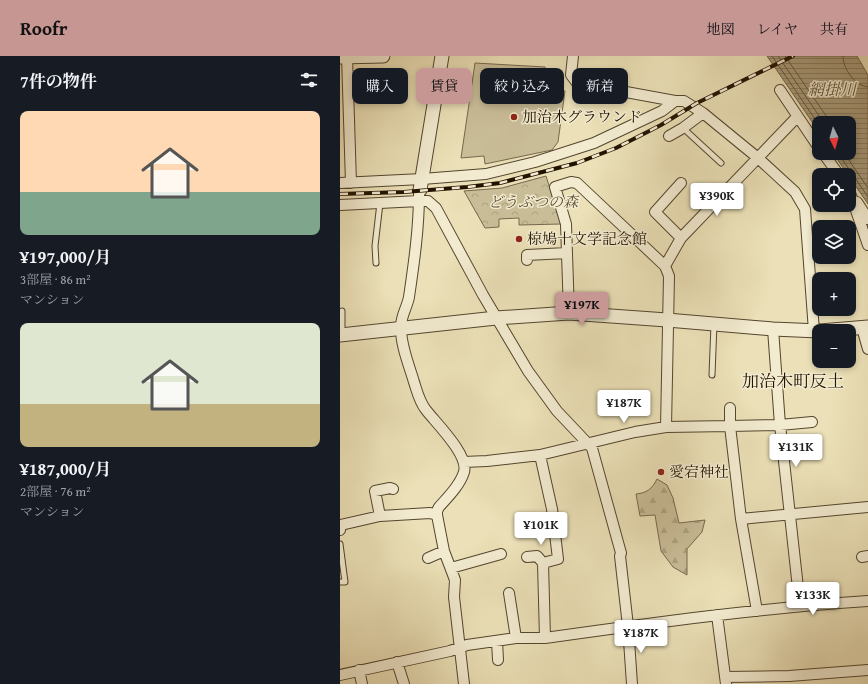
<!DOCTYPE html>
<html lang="ja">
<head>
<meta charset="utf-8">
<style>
	body { margin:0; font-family:"Gentium Book Plus","Noto Serif JP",serif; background:#20242c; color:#f1f3f6; height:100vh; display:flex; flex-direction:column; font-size:15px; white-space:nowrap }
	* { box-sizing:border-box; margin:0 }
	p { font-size:13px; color:#9ea1a6 }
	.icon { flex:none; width:22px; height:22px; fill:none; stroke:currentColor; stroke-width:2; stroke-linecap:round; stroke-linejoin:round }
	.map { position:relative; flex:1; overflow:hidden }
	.sheet { display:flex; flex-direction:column; background:#171b24; width:340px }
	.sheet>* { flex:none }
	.top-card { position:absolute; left:12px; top:12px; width:380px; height:36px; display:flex; gap:8px }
	.needle { width:26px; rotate:175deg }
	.tools { position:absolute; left:472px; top:60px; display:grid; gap:8px }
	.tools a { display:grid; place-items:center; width:44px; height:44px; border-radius:8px; background:#171b24; box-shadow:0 2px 6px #0003; font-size:20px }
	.price { position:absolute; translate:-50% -34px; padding:0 9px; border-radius:4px; background:#fff; color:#222; font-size:13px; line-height:26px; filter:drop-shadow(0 1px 2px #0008) }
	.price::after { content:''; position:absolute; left:50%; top:24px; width:12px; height:9px; margin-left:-6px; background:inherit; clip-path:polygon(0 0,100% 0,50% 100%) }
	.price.on { background:#c59692; color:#111 }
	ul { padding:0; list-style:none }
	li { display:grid; align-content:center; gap:8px; height:212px; padding:0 20px }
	li span { display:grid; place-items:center; height:124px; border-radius:8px; color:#555 }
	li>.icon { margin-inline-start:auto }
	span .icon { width:72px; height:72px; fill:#fffc; stroke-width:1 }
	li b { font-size:17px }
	h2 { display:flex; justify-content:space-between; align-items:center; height:48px; padding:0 20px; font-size:17px }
	.tag { padding:0 14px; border-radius:8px; background:#171b24; box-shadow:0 2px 6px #0003; font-size:14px; line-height:36px }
	.tag.on { background:#c59692; color:#111 }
	header { display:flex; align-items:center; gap:24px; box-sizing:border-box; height:56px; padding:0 20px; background:#c59692; color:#111 }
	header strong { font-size:19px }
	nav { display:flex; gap:22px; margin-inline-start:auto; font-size:14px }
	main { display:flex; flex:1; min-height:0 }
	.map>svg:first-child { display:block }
</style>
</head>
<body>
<header>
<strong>Roofr</strong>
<nav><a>地図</a><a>レイヤ</a><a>共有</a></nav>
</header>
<main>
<section class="sheet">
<h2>7件の物件<svg class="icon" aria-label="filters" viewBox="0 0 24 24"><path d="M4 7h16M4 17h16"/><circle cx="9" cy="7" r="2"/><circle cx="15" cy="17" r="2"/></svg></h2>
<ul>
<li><span style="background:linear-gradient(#ffd9b3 65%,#7fa58c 0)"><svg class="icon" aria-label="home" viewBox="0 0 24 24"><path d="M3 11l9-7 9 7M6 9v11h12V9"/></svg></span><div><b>¥197,000/月</b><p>3部屋 · 86 m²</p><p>マンション</p></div></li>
<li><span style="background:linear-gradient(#dfe7d0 65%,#c2b280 0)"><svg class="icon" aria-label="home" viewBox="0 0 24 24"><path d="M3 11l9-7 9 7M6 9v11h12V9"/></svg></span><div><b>¥187,000/月</b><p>2部屋 · 76 m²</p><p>マンション</p></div></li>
</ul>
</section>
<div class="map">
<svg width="528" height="628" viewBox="0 0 528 628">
	<defs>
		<pattern id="forest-firs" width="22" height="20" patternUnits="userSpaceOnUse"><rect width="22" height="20" fill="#c9bd98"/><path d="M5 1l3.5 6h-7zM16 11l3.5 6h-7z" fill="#aca281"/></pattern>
		<pattern id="park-crowns" width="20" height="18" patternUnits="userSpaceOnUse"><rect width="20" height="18" fill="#c9bd98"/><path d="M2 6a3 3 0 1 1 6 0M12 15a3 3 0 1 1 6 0" fill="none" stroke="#aca281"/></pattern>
		<pattern id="water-rules" width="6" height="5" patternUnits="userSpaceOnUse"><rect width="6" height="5" fill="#a79a79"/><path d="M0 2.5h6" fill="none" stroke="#887c61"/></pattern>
	</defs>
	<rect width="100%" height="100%" fill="#ebe0b7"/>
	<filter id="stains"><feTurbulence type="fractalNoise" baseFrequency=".005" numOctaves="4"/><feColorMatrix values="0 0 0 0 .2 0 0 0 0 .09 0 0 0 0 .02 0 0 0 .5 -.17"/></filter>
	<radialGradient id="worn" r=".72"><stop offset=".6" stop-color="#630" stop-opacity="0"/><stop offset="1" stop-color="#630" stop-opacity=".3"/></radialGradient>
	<path fill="#c9bd98" stroke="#76684c" d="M 135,7 L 205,11 L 209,31 L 225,35 L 218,86 L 212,94 L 145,108 L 144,100 L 121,102 Z"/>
	<path fill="url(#forest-firs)" stroke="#76684c" d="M 317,423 L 327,429 L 333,442 L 339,467 L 365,464 L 362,476 L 347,493 L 347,519 L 333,511 L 321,495 L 315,459 L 300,460 L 296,438 C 307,437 312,433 317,423 Z"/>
	<path fill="url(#park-crowns)" stroke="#76684c" d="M 206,120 L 221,168 L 179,169 L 179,162 L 159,163 L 159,171 L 145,172 L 124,135 L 162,132 Z"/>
	<path fill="url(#water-rules)" stroke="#726449" d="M 427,0 L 517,0 L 528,19 L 528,148 L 493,97 L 509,97 L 509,67 L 479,67 L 479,76 Z"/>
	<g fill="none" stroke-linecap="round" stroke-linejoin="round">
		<path stroke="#64563c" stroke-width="1" d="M 432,0 L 479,69
			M 438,0 L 484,67
			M 445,0 L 491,67
			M 503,0 C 503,13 515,30 528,31
			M 498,97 L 528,141
			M 504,97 L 528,132"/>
		<defs>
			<path id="service" d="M 343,72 L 381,107
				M 36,207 L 35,190 L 40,147
				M 2,278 L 2,255
				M 372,319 L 374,268
				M 0,488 L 5,526 L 0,526"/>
			<path id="minor" d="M 7,0 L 11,127
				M 233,0 L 231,19 L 237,27 L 335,45 L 344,45 L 363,57 L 418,102 L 455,136 L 465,153 L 474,275
				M 440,34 L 479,92
				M 329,80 L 343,72 L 363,57
				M 483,97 L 499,119
				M 0,127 L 82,123 L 146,118 L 195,106 L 254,87 L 322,55 L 335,45
				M 341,127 L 315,156 L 341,182
				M 509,134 L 528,189
				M 79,138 C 79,172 74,207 69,241 C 67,252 60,261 61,273 C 61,290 69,309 74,326 C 77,335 79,345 86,354 C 96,367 129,399 124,416 C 120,429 108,441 99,451 L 97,455 L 97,459 L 104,495 L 115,524 L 114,541 L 124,628
				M 517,146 L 528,163
				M 0,149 L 79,145 L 88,145 L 96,152 L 143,239 L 188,315 L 217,355 L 252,392 L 281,497 L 280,500 L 288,570 L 292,628
				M 187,204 L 187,199 L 227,197
				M 325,210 L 341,182 L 457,61
				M 229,257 L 226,168 L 215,131 L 231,126 L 237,127 L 325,210 L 329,220 L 326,371
				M 522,272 L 528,293
				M 433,273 L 440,369 L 460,550
				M 390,352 L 390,370 L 401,463 L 417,555
				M 200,399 L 212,453 L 218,503 L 203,507 L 205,582
				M 124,406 L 147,405 L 200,399 L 295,376 L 326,371 L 390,370 L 440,369 L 472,366
				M 40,460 L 35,435 L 50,432 L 53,433
				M 401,463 L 528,451
				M 0,474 L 1,469 L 40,460 L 90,457 L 97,459
				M 187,501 L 197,500 L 203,507
				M 522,501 L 528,500
				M 88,502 L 104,495
				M 111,512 L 161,498
				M 169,537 L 176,582
				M 377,559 L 386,628
				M 157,585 L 158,604
				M 57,606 L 64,628
				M 19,614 L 22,628
				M 0,619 L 110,595 L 127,589 L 176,582 L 205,582 C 312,567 420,552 528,545
				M 385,621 L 449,620 L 528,614"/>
			<path id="tertiary" d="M 0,1 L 43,0
				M 80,134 L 102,0
				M 480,275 L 528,271
				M 0,279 L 156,262 L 229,257 L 327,264 L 433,273 L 479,275"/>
		</defs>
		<use href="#service" stroke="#54462e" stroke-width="7"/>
		<use href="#minor" stroke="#54462e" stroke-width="12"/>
		<use href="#tertiary" stroke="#54462e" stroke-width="15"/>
		<use href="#service" stroke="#f2ebd0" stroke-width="5"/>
		<use href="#minor" stroke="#f2ebd0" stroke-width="10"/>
		<use href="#tertiary" stroke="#f2ebd0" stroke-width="13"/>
		<defs>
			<path id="rail" d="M 0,138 L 64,136 L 127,131 L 160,127 L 237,107 L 276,92 L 321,69 L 357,47 L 453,0"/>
		</defs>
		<use href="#rail" stroke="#221300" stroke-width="4"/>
		<use href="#rail" stroke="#f2ebd0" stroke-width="2.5" stroke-dasharray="8" stroke-linecap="butt"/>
	</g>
	<g fill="#8f2418" stroke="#f2ebd0" stroke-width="1.5">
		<circle cx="174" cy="61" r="4"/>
		<circle cx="179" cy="183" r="4"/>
		<circle cx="321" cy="416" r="4"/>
	</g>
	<g text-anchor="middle" stroke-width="3" stroke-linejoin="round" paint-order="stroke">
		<g font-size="15" fill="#221300" stroke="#f2ebd0" text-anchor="start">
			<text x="182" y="66">加治木グラウンド</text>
			<text x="187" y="188">椋鳩十文学記念館</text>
			<text x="329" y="421">愛宕神社</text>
		</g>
		<g font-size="15" font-style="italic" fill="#5c4e35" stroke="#f2ebd0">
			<text x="193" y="151">どうぶつの森</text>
		</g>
		<g font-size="16" font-style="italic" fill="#5e5036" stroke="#f2ebd0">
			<text x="492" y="39">網掛川</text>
		</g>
		<g font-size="17" fill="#221300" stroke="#f2ebd0">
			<text x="453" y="331">加治木町反土</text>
		</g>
	</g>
	<rect width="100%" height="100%" filter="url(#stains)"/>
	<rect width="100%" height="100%" fill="url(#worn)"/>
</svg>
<div class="tools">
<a><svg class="needle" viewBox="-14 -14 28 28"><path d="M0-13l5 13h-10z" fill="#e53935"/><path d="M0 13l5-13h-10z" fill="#9ea1a6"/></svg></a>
<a><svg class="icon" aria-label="locate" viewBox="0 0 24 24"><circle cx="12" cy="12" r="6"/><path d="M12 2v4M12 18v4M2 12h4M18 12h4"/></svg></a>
<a><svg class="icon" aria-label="layers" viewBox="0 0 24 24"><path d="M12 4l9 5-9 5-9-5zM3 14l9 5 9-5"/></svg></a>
<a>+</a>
<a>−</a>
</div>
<b class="price" style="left:377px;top:161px">¥390K</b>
<b class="price on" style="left:242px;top:270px">¥197K</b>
<b class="price" style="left:284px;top:368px">¥187K</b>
<b class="price" style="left:456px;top:412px">¥131K</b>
<b class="price" style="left:201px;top:490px">¥101K</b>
<b class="price" style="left:473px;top:560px">¥133K</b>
<b class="price" style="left:301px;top:598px">¥187K</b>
<div class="top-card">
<a class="tag">購入</a>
<a class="tag on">賃貸</a>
<a class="tag">絞り込み</a>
<a class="tag">新着</a>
</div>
</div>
</main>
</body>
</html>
